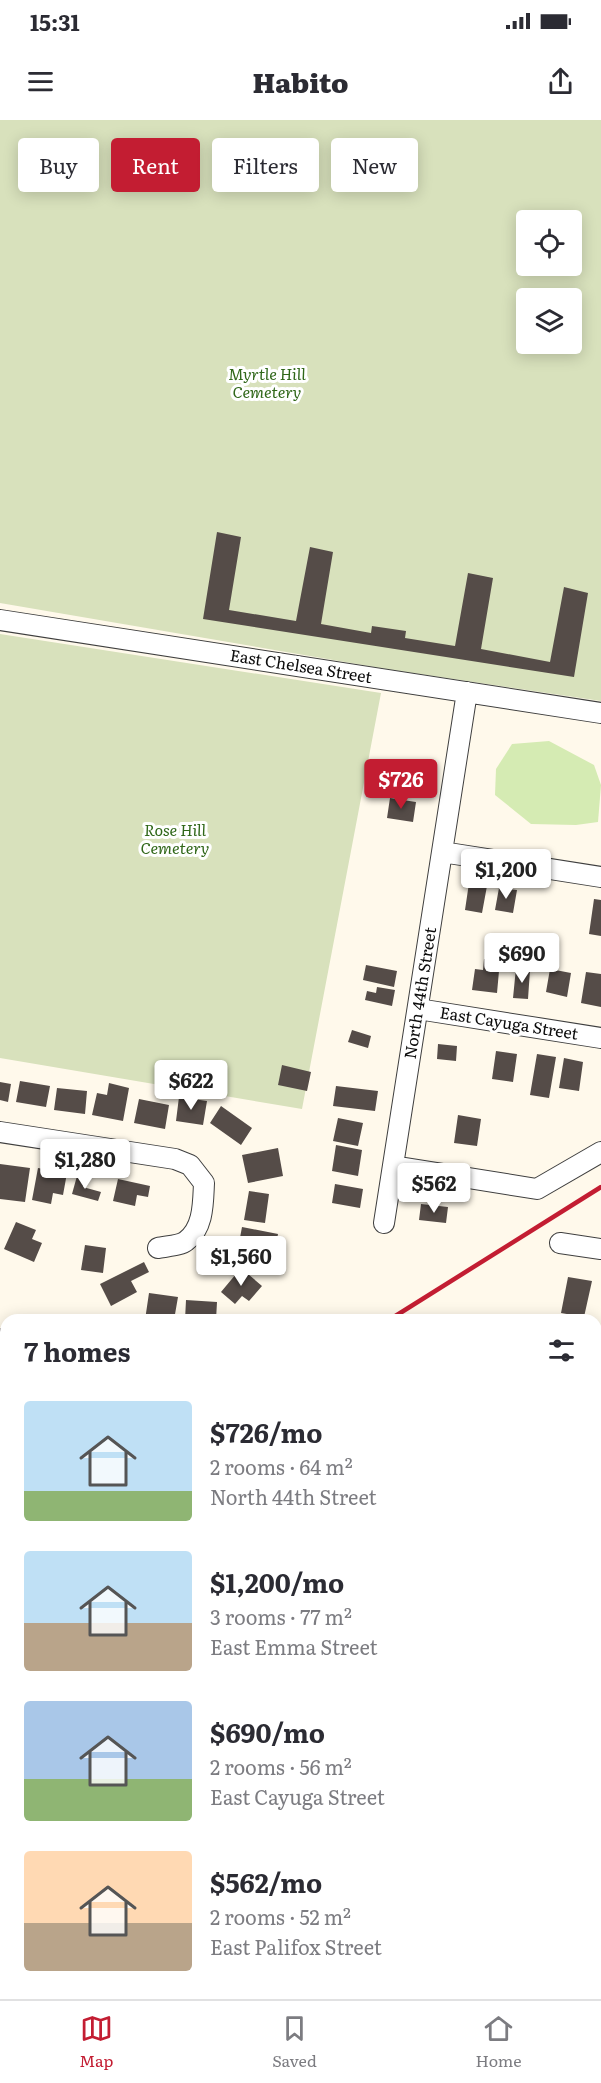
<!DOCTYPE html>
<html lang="en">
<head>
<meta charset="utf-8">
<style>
	body { margin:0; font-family:Literata,serif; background:#f7f7f7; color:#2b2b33; height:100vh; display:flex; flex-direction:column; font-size:22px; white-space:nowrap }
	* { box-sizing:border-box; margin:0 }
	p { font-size:20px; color:#7c7c81 }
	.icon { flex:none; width:33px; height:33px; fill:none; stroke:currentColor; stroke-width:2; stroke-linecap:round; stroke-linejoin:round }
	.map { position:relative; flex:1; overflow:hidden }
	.drawer { position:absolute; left:0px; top:1194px; width:602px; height:686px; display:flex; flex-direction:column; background:#fff; border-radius:18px 18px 0 0; box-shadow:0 3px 15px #0003 }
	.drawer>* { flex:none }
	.guide { position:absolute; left:18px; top:18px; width:566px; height:54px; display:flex; gap:12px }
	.tools { position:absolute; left:516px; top:90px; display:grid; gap:12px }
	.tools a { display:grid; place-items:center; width:66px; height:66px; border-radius:6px; background:#fff; box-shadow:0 3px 15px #0003; font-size:30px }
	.price { position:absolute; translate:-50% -51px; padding:0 14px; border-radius:6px; background:#fff; color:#222; font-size:20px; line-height:39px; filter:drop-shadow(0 2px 3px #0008) }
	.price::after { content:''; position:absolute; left:50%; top:36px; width:18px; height:14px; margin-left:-9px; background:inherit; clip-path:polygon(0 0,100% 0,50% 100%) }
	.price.selected { background:#c31d32; color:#fff }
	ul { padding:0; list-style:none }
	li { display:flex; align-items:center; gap:18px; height:150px; padding:0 24px }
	li span { display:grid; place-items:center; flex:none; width:168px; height:120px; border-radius:6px; color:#555 }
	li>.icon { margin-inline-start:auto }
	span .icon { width:72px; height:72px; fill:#fffc; stroke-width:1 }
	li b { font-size:26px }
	h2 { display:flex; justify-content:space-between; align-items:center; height:72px; padding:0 24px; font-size:26px }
	.tag { padding:0 21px; border-radius:6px; background:#fff; box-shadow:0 3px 15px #0003; font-size:21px; line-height:54px }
	.tag.selected { background:#c31d32; color:#fff }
	.status { display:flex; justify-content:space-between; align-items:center; height:42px; padding:0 30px; background:#fff; direction:ltr }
	.status svg { height:16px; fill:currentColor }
	header { display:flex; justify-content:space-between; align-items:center; height:78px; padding:0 24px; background:#fff; font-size:27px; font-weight:800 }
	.menu { display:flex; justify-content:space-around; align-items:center; height:84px; border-top:2px solid #e1e1e2; background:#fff; font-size:16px; color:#7c7c81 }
	.menu a { display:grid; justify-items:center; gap:3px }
	.menu .selected { color:#c31d32 }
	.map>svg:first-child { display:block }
</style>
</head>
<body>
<div class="status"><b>15:31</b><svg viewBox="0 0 49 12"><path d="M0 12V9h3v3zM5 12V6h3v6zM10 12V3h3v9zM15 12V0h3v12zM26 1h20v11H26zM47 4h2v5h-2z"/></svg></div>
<header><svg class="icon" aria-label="menu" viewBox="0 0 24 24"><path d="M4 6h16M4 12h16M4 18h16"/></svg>Habito<svg class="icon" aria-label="share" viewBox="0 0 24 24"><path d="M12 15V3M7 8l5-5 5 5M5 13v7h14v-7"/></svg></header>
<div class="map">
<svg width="601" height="1879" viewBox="0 0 601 1879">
	<rect width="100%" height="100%" fill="#fff9eb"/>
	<path fill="#d5ebb3" d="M 549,621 L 594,645 L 601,665 L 598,702 L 576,705 L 531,704 L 495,675 L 496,649 L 512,624 Z"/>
	<path fill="#b9dd91" d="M 6,1452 L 6,1775 L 0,1774 L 0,1455 Z"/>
	<path fill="#d8e1bc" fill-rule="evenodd" d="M 0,0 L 601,0 L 601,581 L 386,549 L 0,483 ZM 526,100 L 572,100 L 572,146 L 526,146 ZM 526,178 L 572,178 L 572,224 L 526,224 Z
		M 0,514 L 381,573 L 302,989 L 0,938 Z"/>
	<path fill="#ade3f9" stroke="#30a0d4" stroke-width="1.5" d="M 596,1485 L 601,1486 L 601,1590 L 599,1600 L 596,1602 Z"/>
	<path fill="#554c48" d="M 217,412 L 241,417 L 229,490 L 296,501 L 310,427 L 333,432 L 321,504 L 371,513 L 372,506 L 406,511 L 405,518 L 455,526 L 468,453 L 493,458 L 481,529 L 550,542 L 564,467 L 588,473 L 574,557 L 203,499 Z
		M 395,650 L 428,655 L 425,675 L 392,669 Z
		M 390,678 L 416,682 L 413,702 L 387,698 Z
		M 469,763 L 487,766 L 482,793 L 465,790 Z
		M 499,768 L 517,770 L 513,793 L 495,790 Z
		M 594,779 L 601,780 L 601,816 L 589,814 Z
		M 484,839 L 500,840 L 497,873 L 472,870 L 475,849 L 483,850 Z
		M 366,845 L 397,851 L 394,867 L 363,860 Z
		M 516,848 L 530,850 L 528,879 L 513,878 Z
		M 550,849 L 571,853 L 567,877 L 546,872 Z
		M 586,852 L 601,854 L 601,887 L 581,883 Z
		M 377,867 L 395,870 L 392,886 L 365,880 L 367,871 L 376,873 Z
		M 352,910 L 371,916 L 368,928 L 348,922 Z
		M 438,924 L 457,926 L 456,941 L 437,939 Z
		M 496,931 L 517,934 L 513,962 L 492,959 Z
		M 537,934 L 556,937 L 549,978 L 530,975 Z
		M 564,938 L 583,942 L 579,971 L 559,968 Z
		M 282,945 L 311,952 L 307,971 L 278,965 Z
		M 20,961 L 50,966 L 46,987 L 16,982 Z
		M 0,962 L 11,964 L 8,982 L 0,980 Z
		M 109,963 L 129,968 L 123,1001 L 92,995 L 97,973 L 107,975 Z
		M 336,966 L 378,971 L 375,991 L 333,986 Z
		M 57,968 L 87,971 L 85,994 L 54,990 Z
		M 179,977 L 207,981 L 203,1005 L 176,1001 Z
		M 139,979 L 169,985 L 165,1009 L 134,1003 Z
		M 221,986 L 252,1008 L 241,1025 L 210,1003 Z
		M 458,995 L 481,999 L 477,1026 L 454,1023 Z
		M 338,998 L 363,1003 L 358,1026 L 333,1021 Z
		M 336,1025 L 362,1030 L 358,1056 L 332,1051 Z
		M 278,1028 L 283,1056 L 248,1063 L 242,1035 Z
		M 0,1044 L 30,1048 L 25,1082 L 0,1079 Z
		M 38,1048 L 67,1053 L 63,1075 L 53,1073 L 51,1084 L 32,1080 Z
		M 77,1056 L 86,1058 L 83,1067 L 101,1072 L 98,1081 L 72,1074 Z
		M 118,1059 L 150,1066 L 148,1077 L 137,1075 L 135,1086 L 113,1081 Z
		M 335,1064 L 363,1069 L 360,1088 L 332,1083 Z
		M 249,1071 L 269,1074 L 265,1103 L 244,1100 Z
		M 421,1084 L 448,1087 L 446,1103 L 419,1100 Z
		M 16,1102 L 36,1110 L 32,1119 L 42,1123 L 34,1142 L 4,1129 Z
		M 242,1107 L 278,1114 L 272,1146 L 236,1139 Z
		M 85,1125 L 106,1128 L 103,1153 L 81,1150 Z
		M 144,1142 L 149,1152 L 131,1161 L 137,1172 L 111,1186 L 100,1164 Z
		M 241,1148 L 262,1166 L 249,1181 L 242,1176 L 235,1184 L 221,1172 Z
		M 568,1157 L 592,1161 L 584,1197 L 561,1193 Z
		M 149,1173 L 178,1177 L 174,1200 L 145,1200 Z
		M 186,1180 L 217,1182 L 216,1200 L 185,1200 Z
		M 0,1208 L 6,1209 L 6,1336 L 0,1335 Z
		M 598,1238 L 601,1238 L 601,1264 L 596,1263 Z"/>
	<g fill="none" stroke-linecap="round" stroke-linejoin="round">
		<defs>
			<path id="minor" d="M 0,500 L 601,593
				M 442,732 L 601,757
				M 418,889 L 601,918
				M 0,1012 L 175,1039 L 190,1045 L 204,1063 C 203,1082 204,1108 186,1121 C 180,1126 166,1126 158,1128
				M 393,1046 L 537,1069 L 601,1032
				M 384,1103 L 467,572
				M 560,1123 L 601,1129
				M 596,1294 L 601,1295
				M 0,1357 L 6,1358
				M 596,1450 L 601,1451
				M 596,1774 L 601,1740
				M 0,1791 L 6,1792
				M 536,1874 L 572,1879"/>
		</defs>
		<use href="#minor" stroke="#3f3f3f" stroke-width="22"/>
		<use href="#minor" stroke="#fff" stroke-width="20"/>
		<path stroke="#c31d32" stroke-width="4.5" d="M 389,1200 L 601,1067
			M 0,1416 L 6,1412
			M 0,1448 L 6,1444"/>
	</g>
	<g text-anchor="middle" stroke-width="6" stroke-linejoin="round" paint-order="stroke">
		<g font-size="16" font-style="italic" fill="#306719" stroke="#fff">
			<text x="267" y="260">Myrtle Hill<tspan x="267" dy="18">Cemetery</tspan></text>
			<text x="175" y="716">Rose Hill<tspan x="175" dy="18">Cemetery</tspan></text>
		</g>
		<g font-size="16" fill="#0c0c0c" stroke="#fff">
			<text transform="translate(301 546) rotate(9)" y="6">East Chelsea Street</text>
			<text transform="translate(420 873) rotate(-81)" y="6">North 44th Street</text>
			<text transform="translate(509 903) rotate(9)" y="6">East Cayuga Street</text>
		</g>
	</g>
</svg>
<div class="tools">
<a><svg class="icon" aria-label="locate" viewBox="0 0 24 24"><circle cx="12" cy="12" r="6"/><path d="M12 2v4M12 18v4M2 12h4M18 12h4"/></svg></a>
<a><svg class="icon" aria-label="layers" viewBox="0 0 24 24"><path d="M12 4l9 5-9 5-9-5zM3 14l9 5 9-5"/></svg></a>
</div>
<b class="price selected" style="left:401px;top:690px">$726</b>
<b class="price" style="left:506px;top:780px">$1,200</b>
<b class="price" style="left:522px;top:864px">$690</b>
<b class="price" style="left:191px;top:991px">$622</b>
<b class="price" style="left:85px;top:1070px">$1,280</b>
<b class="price" style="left:434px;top:1094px">$562</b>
<b class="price" style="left:241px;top:1167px">$1,560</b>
<div class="guide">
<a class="tag">Buy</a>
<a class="tag selected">Rent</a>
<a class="tag">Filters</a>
<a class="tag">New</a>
</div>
<section class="drawer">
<h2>7 homes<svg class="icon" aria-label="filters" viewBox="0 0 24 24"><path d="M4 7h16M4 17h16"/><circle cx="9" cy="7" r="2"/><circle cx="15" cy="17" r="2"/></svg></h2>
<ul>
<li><span style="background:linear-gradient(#bfe0f5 75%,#8fb573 0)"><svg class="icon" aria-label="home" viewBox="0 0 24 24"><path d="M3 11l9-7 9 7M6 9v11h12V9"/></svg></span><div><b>$726/mo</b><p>2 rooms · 64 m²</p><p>North 44th Street</p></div></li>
<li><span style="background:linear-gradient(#bfe0f5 60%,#b9a48a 0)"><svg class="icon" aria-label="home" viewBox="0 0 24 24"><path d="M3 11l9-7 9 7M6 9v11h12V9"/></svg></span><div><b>$1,200/mo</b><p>3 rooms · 77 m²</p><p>East Emma Street</p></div></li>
<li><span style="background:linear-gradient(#a9c7e8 65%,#8fb573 0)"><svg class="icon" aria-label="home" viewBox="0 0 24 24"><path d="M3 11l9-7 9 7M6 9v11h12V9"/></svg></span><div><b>$690/mo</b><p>2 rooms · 56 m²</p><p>East Cayuga Street</p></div></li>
<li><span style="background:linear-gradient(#ffd9b3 60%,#b9a48a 0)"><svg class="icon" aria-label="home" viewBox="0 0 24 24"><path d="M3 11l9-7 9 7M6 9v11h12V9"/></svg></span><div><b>$562/mo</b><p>2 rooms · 52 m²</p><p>East Palifox Street</p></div></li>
</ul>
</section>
</div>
<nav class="menu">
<a class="selected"><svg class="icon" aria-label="map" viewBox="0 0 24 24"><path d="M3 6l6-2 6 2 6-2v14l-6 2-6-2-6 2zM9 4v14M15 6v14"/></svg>Map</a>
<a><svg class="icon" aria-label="saved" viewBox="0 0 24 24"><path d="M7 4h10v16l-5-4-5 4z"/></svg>Saved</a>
<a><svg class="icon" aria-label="home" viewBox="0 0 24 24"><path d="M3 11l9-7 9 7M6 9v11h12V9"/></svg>Home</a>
</nav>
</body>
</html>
